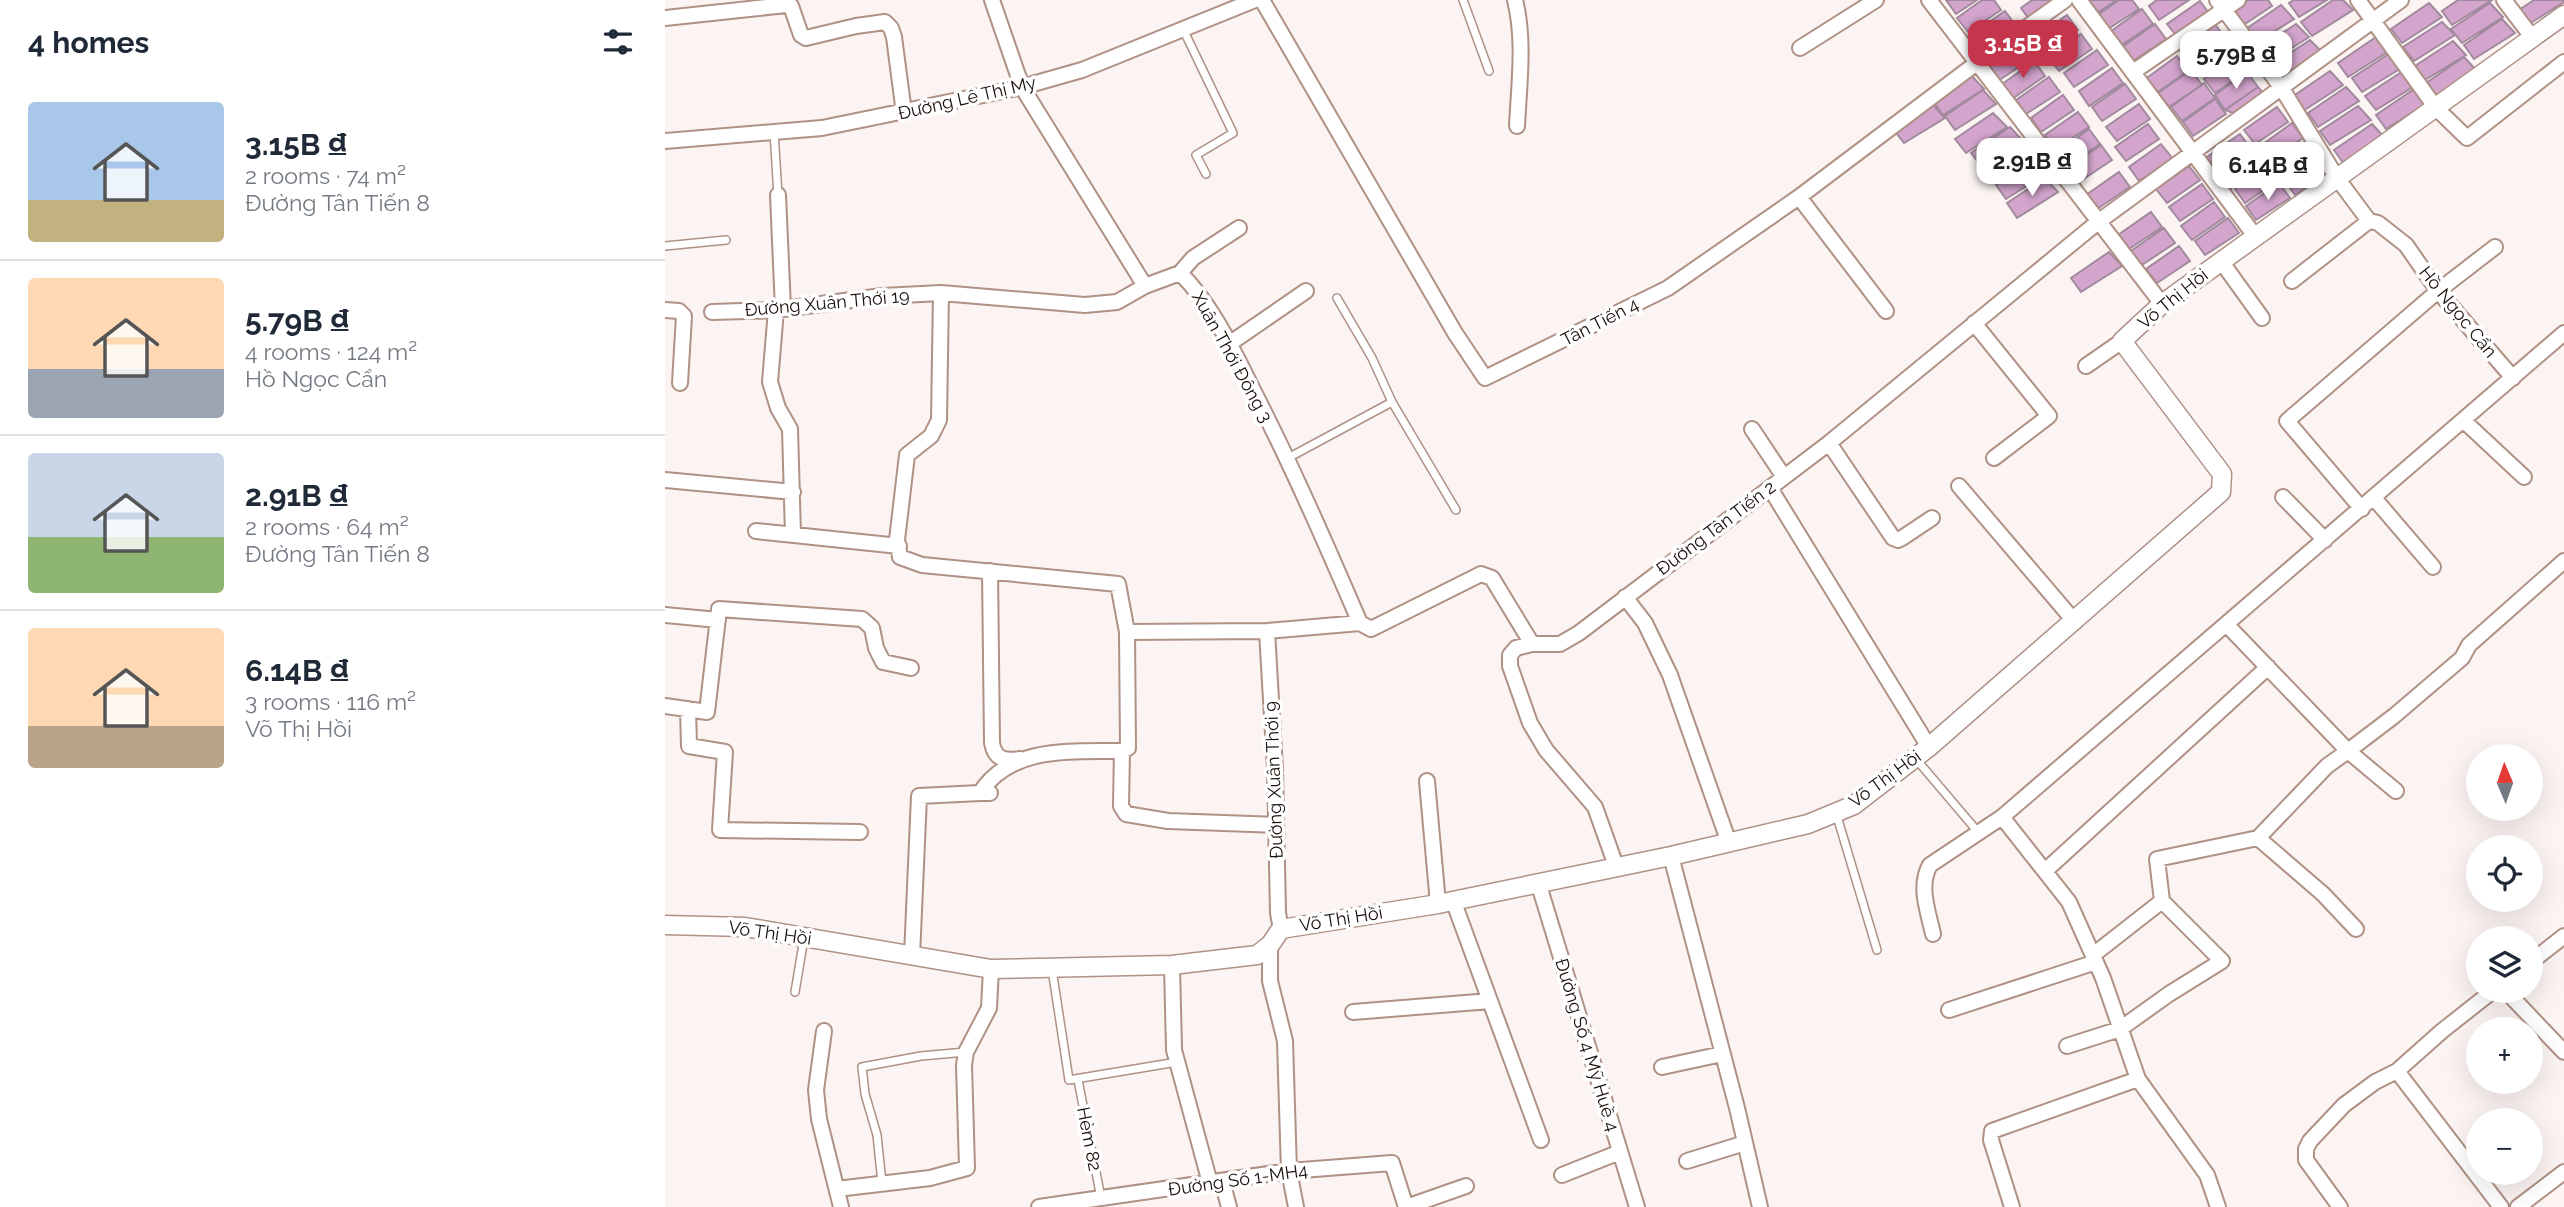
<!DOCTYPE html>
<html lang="en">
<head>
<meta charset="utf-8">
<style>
	body { margin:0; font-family:Raleway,sans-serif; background:#f2f2f3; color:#1f2937; height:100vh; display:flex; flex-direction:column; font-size:26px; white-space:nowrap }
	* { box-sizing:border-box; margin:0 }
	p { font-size:23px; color:#747a83 }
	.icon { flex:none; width:38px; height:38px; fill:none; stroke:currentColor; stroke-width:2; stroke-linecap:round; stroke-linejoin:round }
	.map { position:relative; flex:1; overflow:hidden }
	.details { display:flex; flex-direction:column; background:#fff; width:665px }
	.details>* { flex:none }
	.needle { width:46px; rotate:358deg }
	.controls { position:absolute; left:1801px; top:744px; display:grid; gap:14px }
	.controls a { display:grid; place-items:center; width:77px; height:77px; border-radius:50%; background:#fff; box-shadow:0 7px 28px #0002; font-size:35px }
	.price { position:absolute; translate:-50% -60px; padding:0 16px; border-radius:14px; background:#fff; color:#222; font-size:23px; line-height:46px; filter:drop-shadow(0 2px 4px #0008) }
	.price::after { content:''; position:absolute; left:50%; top:42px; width:21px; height:16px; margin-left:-10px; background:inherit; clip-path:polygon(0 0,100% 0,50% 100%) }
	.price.on { background:#c5354b; color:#fff }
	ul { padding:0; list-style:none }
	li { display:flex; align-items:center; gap:21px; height:175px; padding:0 28px }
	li+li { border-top:2px solid #e0e1e3 }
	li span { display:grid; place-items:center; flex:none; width:196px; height:140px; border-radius:7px; color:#555 }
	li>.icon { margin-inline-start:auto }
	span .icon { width:84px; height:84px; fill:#fffc; stroke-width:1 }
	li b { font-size:30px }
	h2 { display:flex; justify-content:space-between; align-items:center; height:84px; padding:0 28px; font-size:30px }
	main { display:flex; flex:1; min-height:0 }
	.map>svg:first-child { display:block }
</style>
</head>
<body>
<main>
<section class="details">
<h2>4 homes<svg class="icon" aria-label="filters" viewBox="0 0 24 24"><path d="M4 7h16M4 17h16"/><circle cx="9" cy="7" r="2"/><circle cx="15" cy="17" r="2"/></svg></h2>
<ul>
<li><span style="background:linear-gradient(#a9c7e8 70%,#c2b280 0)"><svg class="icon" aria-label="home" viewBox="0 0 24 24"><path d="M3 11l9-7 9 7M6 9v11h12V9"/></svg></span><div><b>3.15B ₫</b><p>2 rooms · 74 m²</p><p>Đường Tân Tiến 8</p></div></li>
<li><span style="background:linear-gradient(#ffd9b3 65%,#9aa5b1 0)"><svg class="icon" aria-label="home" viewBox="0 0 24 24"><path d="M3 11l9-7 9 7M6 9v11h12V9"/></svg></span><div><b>5.79B ₫</b><p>4 rooms · 124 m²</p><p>Hồ Ngọc Cẩn</p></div></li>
<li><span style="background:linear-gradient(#c9d6e8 60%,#8fb573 0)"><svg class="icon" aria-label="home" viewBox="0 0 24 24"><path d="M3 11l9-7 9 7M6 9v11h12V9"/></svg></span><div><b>2.91B ₫</b><p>2 rooms · 64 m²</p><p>Đường Tân Tiến 8</p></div></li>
<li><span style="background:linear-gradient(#ffd9b3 70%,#b9a48a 0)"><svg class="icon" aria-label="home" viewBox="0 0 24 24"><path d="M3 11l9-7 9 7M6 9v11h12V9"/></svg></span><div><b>6.14B ₫</b><p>3 rooms · 116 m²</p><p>Võ Thị Hồi</p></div></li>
</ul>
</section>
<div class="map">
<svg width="1899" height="1207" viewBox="0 0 1899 1207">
	<rect width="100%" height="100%" fill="#fbf4f2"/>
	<path fill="#d3a5cd" stroke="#a1899e" stroke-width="2" d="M 1281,0 L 1312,0 L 1291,14 Z
		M 1317,0 L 1329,0 L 1336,10 L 1303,32 L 1292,18 Z
		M 1367,0 L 1399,0 L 1366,22 L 1356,8 Z
		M 1423,0 L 1452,0 L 1432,13 Z
		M 1454,0 L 1467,0 L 1474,9 L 1440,31 L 1430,17 Z
		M 1492,0 L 1524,0 L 1494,20 L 1484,6 Z
		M 1583,0 L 1603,0 L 1607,6 L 1574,28 L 1564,14 Z
		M 1629,0 L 1662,0 L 1634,17 L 1624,3 Z
		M 1668,0 L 1678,0 L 1688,10 L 1647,36 L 1636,22 Z
		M 1793,0 L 1827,0 L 1787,25 L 1777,11 Z
		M 1869,0 L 1899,0 L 1899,2 L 1861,26 L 1851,12 Z
		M 1535,1 L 1546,16 L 1513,38 L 1502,24 Z
		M 1764,3 L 1777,17 L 1737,43 L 1726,29 Z
		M 1825,3 L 1838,17 L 1797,43 L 1786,29 Z
		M 1616,5 L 1629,19 L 1588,45 L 1578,31 Z
		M 1477,9 L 1488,24 L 1455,46 L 1445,32 Z
		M 1340,11 L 1351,26 L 1318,48 L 1307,34 Z
		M 1402,15 L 1413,30 L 1380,52 L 1370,38 Z
		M 1837,19 L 1850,33 L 1809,59 L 1799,45 Z
		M 1547,20 L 1558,35 L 1525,58 L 1514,44 Z
		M 1777,22 L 1790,35 L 1749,61 L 1738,47 Z
		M 1490,24 L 1501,39 L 1468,61 L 1457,47 Z
		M 1631,24 L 1644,37 L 1603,63 L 1593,49 Z
		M 1416,34 L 1427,49 L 1394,71 L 1383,57 Z
		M 1711,37 L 1724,51 L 1683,77 L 1673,63 Z
		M 1559,38 L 1570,53 L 1537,75 L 1527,61 Z
		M 1645,40 L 1659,54 L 1618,80 L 1607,65 Z
		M 1788,41 L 1801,55 L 1760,80 L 1750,66 Z
		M 1355,44 L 1366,59 L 1333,81 L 1322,67 Z
		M 1432,50 L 1443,65 L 1409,87 L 1399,73 Z
		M 1725,53 L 1738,67 L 1697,92 L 1687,78 Z
		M 1572,55 L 1583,70 L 1550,93 L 1539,79 Z
		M 1512,56 L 1523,71 L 1490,94 L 1479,80 Z
		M 1799,57 L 1812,71 L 1771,97 L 1761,83 Z
		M 1369,61 L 1380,76 L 1347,99 L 1336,85 Z
		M 1447,68 L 1458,83 L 1424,106 L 1414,91 Z
		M 1526,70 L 1537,85 L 1504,107 L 1493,93 Z
		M 1665,71 L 1678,85 L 1638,111 L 1627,97 Z
		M 1738,71 L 1751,85 L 1711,110 L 1700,96 Z
		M 1582,72 L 1593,87 L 1560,110 L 1550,95 Z
		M 1306,75 L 1319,89 L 1278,115 L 1268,101 Z
		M 1384,77 L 1395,92 L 1361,114 L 1351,100 Z
		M 1539,83 L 1550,98 L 1517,121 L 1506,107 Z
		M 1460,84 L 1471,99 L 1437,121 L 1427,107 Z
		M 1593,87 L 1601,96 L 1573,115 L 1560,110 Z
		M 1681,87 L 1694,101 L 1653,127 L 1643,113 Z
		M 1749,89 L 1762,103 L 1721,129 L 1711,115 Z
		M 1318,90 L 1331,104 L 1290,130 L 1280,116 Z
		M 1398,95 L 1409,110 L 1376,132 L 1366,118 Z
		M 1550,99 L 1561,114 L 1528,136 L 1518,122 Z
		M 1267,104 L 1280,118 L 1239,143 L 1228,129 Z
		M 1474,104 L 1485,119 L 1452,141 L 1441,127 Z
		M 1693,106 L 1706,120 L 1665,145 L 1655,131 Z
		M 1612,107 L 1623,122 L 1590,144 L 1579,130 Z
		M 1413,112 L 1424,127 L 1390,149 L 1380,135 Z
		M 1328,113 L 1342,127 L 1301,153 L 1290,139 Z
		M 1627,123 L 1638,138 L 1605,161 L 1594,147 Z
		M 1483,124 L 1494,139 L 1461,161 L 1450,147 Z
		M 1707,124 L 1720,138 L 1679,164 L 1669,150 Z
		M 1345,127 L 1358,141 L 1317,167 L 1306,153 Z
		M 1424,129 L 1435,144 L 1402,166 L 1392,152 Z
		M 1575,134 L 1586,149 L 1552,171 L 1542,157 Z
		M 1642,140 L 1653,155 L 1620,177 L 1610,163 Z
		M 1356,144 L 1370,158 L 1329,183 L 1318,169 Z
		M 1496,144 L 1508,159 L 1474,181 L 1464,167 Z
		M 1436,145 L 1447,160 L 1414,182 L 1403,168 Z
		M 1587,152 L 1598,167 L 1565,189 L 1554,175 Z
		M 1652,158 L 1664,173 L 1630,195 L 1620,181 Z
		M 1369,159 L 1382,173 L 1341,199 L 1331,185 Z
		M 1602,165 L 1613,180 L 1580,203 L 1570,189 Z
		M 1524,166 L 1535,180 L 1502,203 L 1491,189 Z
		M 1454,172 L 1465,187 L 1432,209 L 1421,195 Z
		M 1380,178 L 1393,192 L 1352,218 L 1342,203 Z
		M 1614,183 L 1625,198 L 1591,220 L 1581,206 Z
		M 1537,184 L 1548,199 L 1515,221 L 1504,207 Z
		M 1549,202 L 1560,217 L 1527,240 L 1516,226 Z
		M 1486,212 L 1497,227 L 1464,249 L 1453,235 Z
		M 1563,218 L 1574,233 L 1540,255 L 1530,241 Z
		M 1499,228 L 1510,243 L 1477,265 L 1466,251 Z
		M 1514,246 L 1525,261 L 1492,283 L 1481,269 Z
		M 1444,252 L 1457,266 L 1416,292 L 1406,278 Z"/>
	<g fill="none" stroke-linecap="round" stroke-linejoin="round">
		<defs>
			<path id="service" d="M 798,0 L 824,71
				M 518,29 L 568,133 L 531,155 L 541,174
				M 109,132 L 113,195
				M 0,246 L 61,240
				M 672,298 L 707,358 L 727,402 L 791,510
				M 623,458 L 727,402
				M 1251,759 L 1313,832
				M 1171,813 L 1212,950
				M 387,969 L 404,1080 L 512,1062
				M 130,992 L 139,938
				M 413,1080 L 436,1198
				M 217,1183 L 212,1135 L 200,1094 L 197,1067 L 256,1056 L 301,1052"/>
			<path id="minor" d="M 327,0 L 357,87 L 480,286 L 515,273 C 546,303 569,352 588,390 C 627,466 661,544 695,623
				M 597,0 L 790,333 L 820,378 L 1003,288 L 1134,197 L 1313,62 L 1400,0
				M 850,0 C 860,40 854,84 852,126
				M 1264,0 L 1497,304
				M 1414,0 L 1590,236
				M 1552,0 L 1616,87 L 1672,178 L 1704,221 L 1627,281
				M 1693,0 L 1771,108 L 1802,138 L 1899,62
				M 1839,0 L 1867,37
				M 0,18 L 121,5 L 126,6 L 136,35 L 141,38 L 191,26 L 220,22 L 226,28 L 229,37 L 239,113
				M 1135,48 L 1211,0
				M 1468,72 L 1573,0
				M 0,141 L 157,128 L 357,87 L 417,70 L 590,0
				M 113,195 L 118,309
				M 1134,197 L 1221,311
				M 1704,221 L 1713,223 L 1741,245 L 1773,291 L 1848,378
				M 1556,261 L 1597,318
				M 515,273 L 528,258 L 574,228
				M 276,293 L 274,420 L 266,436 L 242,455 L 232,540 L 235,557 L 257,565 L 453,584 L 462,632 L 602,631 L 695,623 L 706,629 L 816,574 L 827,578 L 867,644
				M 0,310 L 14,311 L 19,316 L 15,383
				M 111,310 L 105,382 L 113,408 L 125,429 L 128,535
				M 47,312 L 111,310 L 217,296 L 276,293 L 420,305 L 452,302 L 480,286
				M 1309,323 L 1384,416 L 1329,458
				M 564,344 L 641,291
				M 1421,366 L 1457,341
				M 1799,421 L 1859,477
				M 1087,429 L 1119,477
				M 1164,443 L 1228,538 L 1233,540 L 1237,538 L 1267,518
				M 0,480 L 128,492
				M 1294,486 L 1410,622
				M 1105,488 L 1264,747
				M 1618,497 L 1660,540
				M 1709,498 L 1768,567
				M 1697,509 L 1622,421 L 1773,291 L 1830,247
				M 91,531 L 234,546
				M 325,571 L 327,743 C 330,760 340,761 355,759
				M 960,597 L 980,623 L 1005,675 L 1064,843
				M 0,615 L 53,620
				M 1562,625 L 1683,751 L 1662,766 L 1593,838 L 1658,894 L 1691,929
				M 602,631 L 610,769 L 613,913 L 616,929
				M 0,706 L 42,712 L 54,609 L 197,619 L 207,628 L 211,648 L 218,662 L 246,668
				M 23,709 L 24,746 L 60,752 L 55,830 L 195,832
				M 457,751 L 456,806 L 461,814 L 503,821 L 611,825
				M 762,781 L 773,904
				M 1731,791 L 1683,751 L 1729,716 L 1797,658 L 1804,645 L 1899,561
				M 325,793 L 315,793 C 346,745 407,752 457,751 L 463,748 L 462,632
				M 1006,856 L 1072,1108 L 1095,1207
				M 951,866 L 930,807 L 881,750 L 865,723 L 845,666 L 845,655 L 851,648 L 867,644 L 895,644 L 914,633 L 1164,443 L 1433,222 L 1736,0
				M 1380,871 L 1603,667
				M 873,882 L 972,1207
				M 788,900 L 876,1140
				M 1497,901 L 1492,859 L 1593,838
				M 1268,934 C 1263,911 1253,886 1265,865 L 1337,817
				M 605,945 L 605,981 L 620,1041 L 624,1171 L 631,1207
				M 247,956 L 254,796 L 315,793
				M 1866,962 L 1899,936
				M 507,965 L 509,1050 L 545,1183
				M 1840,990 L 1899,1052
				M 1284,1010 L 1431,962
				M 688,1012 L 825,1001
				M 159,1031 L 151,1090 L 154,1119 L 176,1207
				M 1402,1046 L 1455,1029 L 1504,994 L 1557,961 L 1497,901 L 1428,955
				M 997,1067 L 1057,1054
				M 1732,1071 L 1836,1207
				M 1022,1161 L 1080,1143
				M 897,1175 L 955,1152
				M 557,1181 L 564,1207
				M 172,1189 L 265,1178 L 302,1168 L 299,1065 L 301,1052 L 324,1008 L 326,969
				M 374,1207 L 624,1171 L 727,1163 L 741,1207
				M 741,1207 L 801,1186
				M 1347,1207 L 1326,1140 L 1327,1131 L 1473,1079
				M 1553,1207 L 1542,1175 L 1473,1079 L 1438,978 L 1404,902 L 1337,817 L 1899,333
				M 1675,1207 L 1641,1160 L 1641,1149 L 1645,1141 L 1679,1105 L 1710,1082 L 1732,1071 L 1777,1031 L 1829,990
				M 1853,1207 L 1899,1172"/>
			<path id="tertiary" d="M 0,925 L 80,927 L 326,969 L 507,965 L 592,955 L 605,945 L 616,929 L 773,904 L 1006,856 L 1143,824 L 1189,805 L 1264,747 L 1556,492 L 1557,474 L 1457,341 L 1497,304 L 1899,15"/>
		</defs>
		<use href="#service" stroke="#af9185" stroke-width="10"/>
		<use href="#minor" stroke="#af9185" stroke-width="18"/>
		<use href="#tertiary" stroke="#af9185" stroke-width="21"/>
		<use href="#service" stroke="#fff" stroke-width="7"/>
		<use href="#minor" stroke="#fff" stroke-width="14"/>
		<use href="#tertiary" stroke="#fff" stroke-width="18"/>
	</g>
	<g text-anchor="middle" stroke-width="7" stroke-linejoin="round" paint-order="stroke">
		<g font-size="18" fill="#1a100b" stroke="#fff">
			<text transform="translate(302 98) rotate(-13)" y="6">Đường Lê Thị My</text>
			<text transform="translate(1508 299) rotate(-39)" y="6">Võ Thị Hồi</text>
			<text transform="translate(162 303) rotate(-5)" y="6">Đường Xuân Thới 19</text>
			<text transform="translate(1793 312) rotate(51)" y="6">Hồ Ngọc Cẩn</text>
			<text transform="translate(935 322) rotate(-27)" y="6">Tân Tiến 4</text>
			<text transform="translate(567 357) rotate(61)" y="6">Xuân Thới Đông 3</text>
			<text transform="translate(1051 528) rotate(-37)" y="6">Đường Tân Tiến 2</text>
			<text transform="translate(1220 779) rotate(-36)" y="6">Võ Thị Hồi</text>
			<text transform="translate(609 780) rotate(-92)" y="6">Đường Xuân Thới 9</text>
			<text transform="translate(676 919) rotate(-9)" y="6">Võ Thị Hồi</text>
			<text transform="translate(105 933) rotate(8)" y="6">Võ Thị Hồi</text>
			<text transform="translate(922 1045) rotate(73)" y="6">Đường Số 4 Mỹ Huề 4</text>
			<text transform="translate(424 1139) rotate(79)" y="6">Hẻm 82</text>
			<text transform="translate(573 1180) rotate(-8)" y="6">Đường Số 1-MH4</text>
		</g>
	</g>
</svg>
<div class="controls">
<a><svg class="needle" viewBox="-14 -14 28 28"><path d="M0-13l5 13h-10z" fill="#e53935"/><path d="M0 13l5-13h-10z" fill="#747a83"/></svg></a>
<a><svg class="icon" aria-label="locate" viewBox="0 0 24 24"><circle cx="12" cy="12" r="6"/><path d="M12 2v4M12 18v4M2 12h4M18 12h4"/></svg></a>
<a><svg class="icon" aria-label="layers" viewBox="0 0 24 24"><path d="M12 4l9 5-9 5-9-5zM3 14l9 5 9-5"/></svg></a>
<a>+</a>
<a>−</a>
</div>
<b class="price on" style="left:1358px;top:80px">3.15B ₫</b>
<b class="price" style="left:1571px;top:91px">5.79B ₫</b>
<b class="price" style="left:1367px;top:198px">2.91B ₫</b>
<b class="price" style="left:1603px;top:202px">6.14B ₫</b>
</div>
</main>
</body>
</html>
